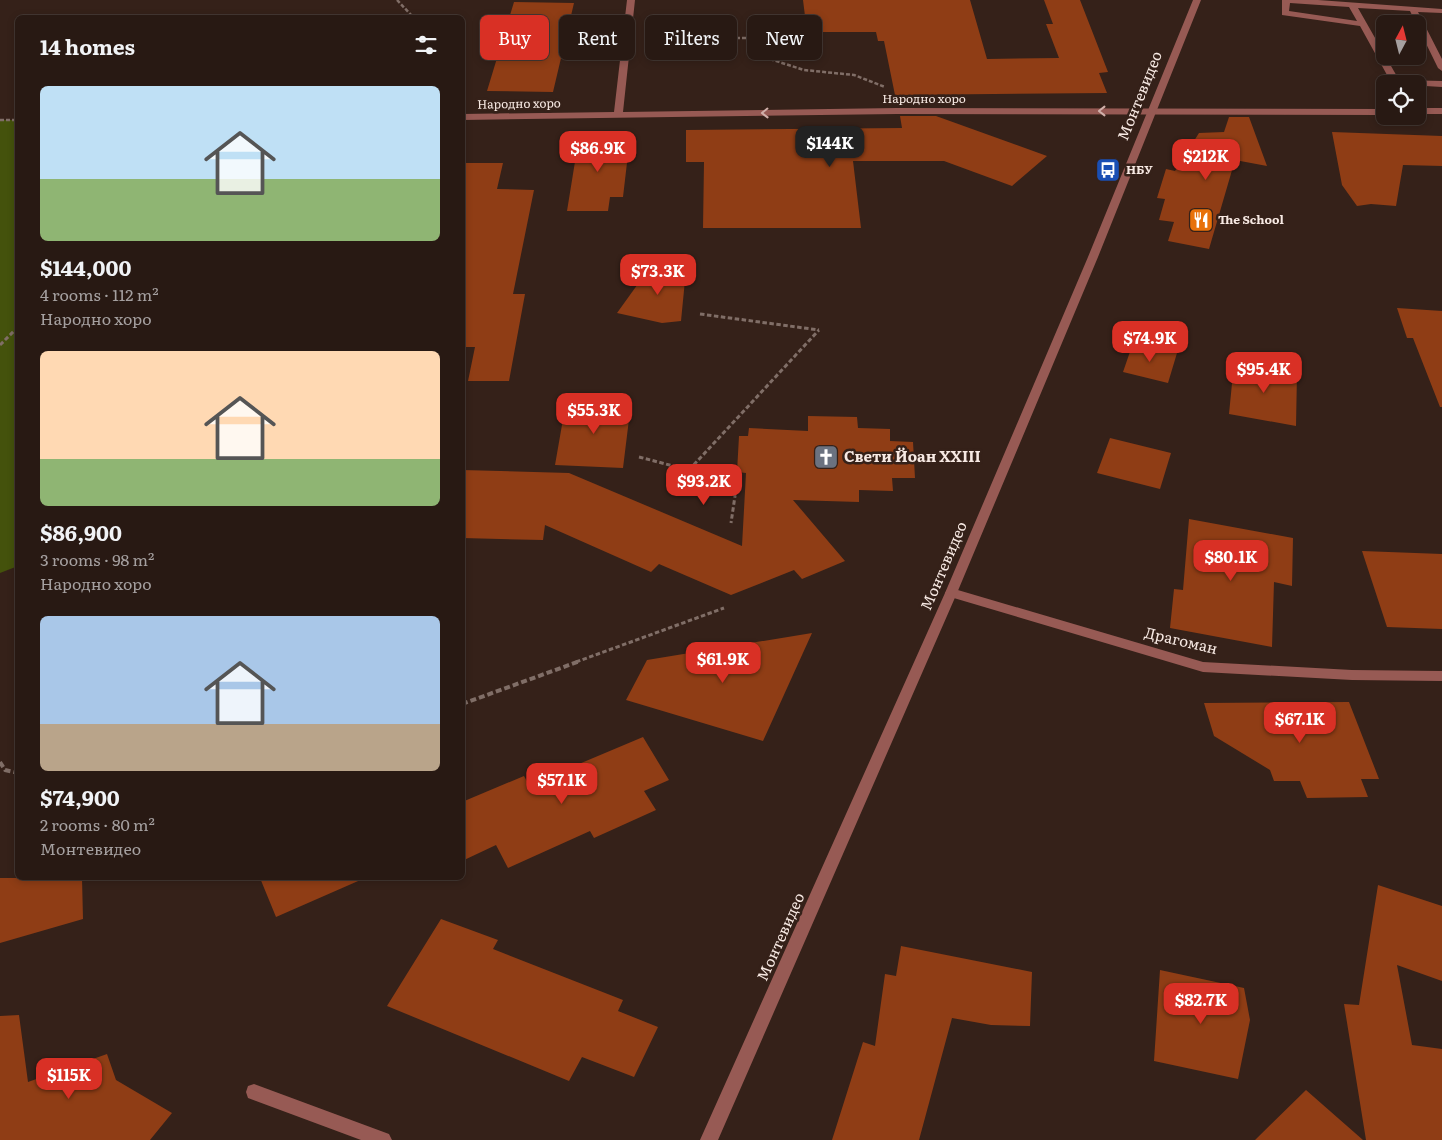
<!DOCTYPE html>
<html lang="en">
<head>
<meta charset="utf-8">
<style>
	body { margin:0; font-family:Literata,serif; background:#30221c; color:#f1f3f6; height:100vh; display:flex; flex-direction:column; font-size:19px; white-space:nowrap }
	* { box-sizing:border-box; margin:0 }
	p { font-size:16px; color:#a5a0a0 }
	.icon { flex:none; width:28px; height:28px; fill:none; stroke:currentColor; stroke-width:2; stroke-linecap:round; stroke-linejoin:round }
	.map { position:relative; flex:1; overflow:hidden }
	.details { position:absolute; left:15px; top:15px; width:450px; height:865px; display:flex; flex-direction:column; background:#281913; border-radius:8px; box-shadow:0 2px 8px #0003,0 0 0 1px #443833 }
	.details>* { flex:none }
	.top-card { position:absolute; left:480px; top:15px; width:475px; height:45px; display:flex; gap:10px }
	.needle { width:32px; rotate:7deg }
	.tools { position:absolute; left:1376px; top:15px; display:grid; gap:10px }
	.tools a { display:grid; place-items:center; width:50px; height:50px; border-radius:8px; background:#281913; box-shadow:0 2px 8px #0003,0 0 0 1px #443833; font-size:25px }
	.price { position:absolute; translate:-50% -42px; padding:0 11px; border-radius:10px; background:#d93025; color:#fff; font-size:16px; line-height:32px; filter:drop-shadow(0 1px 2px #0008) }
	.price::after { content:''; position:absolute; left:50%; top:30px; width:15px; height:11px; margin-left:-8px; background:inherit; clip-path:polygon(0 0,100% 0,50% 100%) }
	.price.active { background:#222; color:#fff }
	ul { padding:0; list-style:none }
	li { display:grid; align-content:center; gap:10px; height:265px; padding:0 25px }
	li span { display:grid; place-items:center; height:155px; border-radius:8px; color:#555 }
	li>.icon { margin-inline-start:auto }
	span .icon { width:90px; height:90px; fill:#fffc; stroke-width:1 }
	li b { font-size:21px }
	h2 { display:flex; justify-content:space-between; align-items:center; height:60px; padding:0 25px; font-size:21px }
	.chip { padding:0 18px; border-radius:8px; background:#281913; box-shadow:0 2px 8px #0003,0 0 0 1px #443833; font-size:18px; line-height:45px }
	.chip.active { background:#d93025; color:#fff }
	.map>svg:first-child { display:block }
</style>
</head>
<body>
<div class="map">
<svg width="1442" height="1140" viewBox="0 0 1442 1140">
	<rect width="100%" height="100%" fill="#352119"/>
	<path fill="#44520c" d="M 0,120 L 18,120 L 18,566 L 0,573 Z"/>
	<path fill="#8f3d15" d="M 803,0 L 970,0 L 987,59 L 1059,58 L 1046,24 L 1053,24 L 1044,0 L 1080,0 L 1108,72 L 1099,73 L 1107,93 L 895,95 L 884,41 L 878,41 L 876,32 L 807,32 Z
		M 514,2 L 574,3 L 553,92 L 487,91 Z
		M 900,116 L 936,116 L 1047,156 L 1012,186 L 944,161 L 853,161 L 861,228 L 703,228 L 704,162 L 686,162 L 686,130 L 902,128 Z
		M 1229,117 L 1249,117 L 1267,166 L 1235,160 L 1209,249 L 1168,241 L 1174,222 L 1159,220 L 1165,199 L 1157,198 L 1166,169 L 1175,171 L 1199,133 L 1224,132 Z
		M 1332,132 L 1442,136 L 1442,166 L 1403,165 L 1396,206 L 1371,204 L 1357,206 L 1342,185 Z
		M 579,137 L 630,137 L 623,197 L 610,197 L 608,211 L 567,211 Z
		M 462,163 L 503,163 L 497,189 L 534,190 L 513,294 L 525,294 L 509,381 L 468,381 L 475,347 L 462,347 Z
		M 653,263 L 686,270 L 681,321 L 662,323 L 617,313 Z
		M 1397,308 L 1442,311 L 1442,407 L 1440,407 L 1413,338 L 1407,338 Z
		M 1133,343 L 1177,353 L 1168,383 L 1123,372 Z
		M 1234,363 L 1297,373 L 1296,426 L 1229,414 Z
		M 566,402 L 631,403 L 623,468 L 555,465 Z
		M 808,416 L 857,417 L 858,428 L 890,429 L 890,441 L 913,442 L 915,478 L 892,478 L 893,491 L 859,490 L 859,502 L 793,500 L 845,561 L 802,579 L 794,570 L 731,595 L 659,564 L 651,572 L 545,525 L 543,540 L 462,538 L 462,470 L 569,473 L 742,546 L 746,473 L 737,472 L 739,436 L 748,436 L 749,428 L 808,431 Z
		M 1110,438 L 1171,453 L 1160,489 L 1097,473 Z
		M 1189,519 L 1293,538 L 1292,586 L 1274,582 L 1272,647 L 1170,628 L 1174,589 L 1183,590 Z
		M 1362,551 L 1442,554 L 1442,629 L 1387,627 Z
		M 812,633 L 763,741 L 626,700 L 647,660 Z
		M 1349,702 L 1379,779 L 1361,779 L 1368,797 L 1307,798 L 1300,781 L 1274,781 L 1270,770 L 1214,736 L 1204,703 Z
		M 643,737 L 669,780 L 644,791 L 656,810 L 594,838 L 590,831 L 508,868 L 496,845 L 462,861 L 462,802 L 524,776 L 529,785 Z
		M 0,878 L 82,878 L 83,919 L 0,943 Z
		M 260,878 L 365,878 L 276,917 Z
		M 1378,885 L 1442,906 L 1442,981 L 1397,965 L 1412,1045 L 1442,1049 L 1442,1140 L 1366,1140 L 1344,1004 L 1359,1005 Z
		M 441,919 L 498,940 L 493,949 L 623,1000 L 618,1011 L 658,1027 L 634,1077 L 582,1057 L 569,1081 L 387,1006 Z
		M 901,946 L 1032,972 L 1030,1026 L 991,1025 L 952,1018 L 919,1140 L 832,1140 L 863,1042 L 875,1046 L 885,974 L 896,976 Z
		M 1160,970 L 1244,988 L 1250,1020 L 1238,1079 L 1154,1061 Z
		M 19,1015 L 28,1082 L 107,1054 L 116,1080 L 172,1113 L 150,1140 L 0,1140 L 0,1016 Z
		M 1306,1090 L 1363,1140 L 1255,1140 Z"/>
	<g fill="none" stroke-linecap="round" stroke-linejoin="round">
		<path stroke="#806e67" stroke-width="2.5" stroke-dasharray="4 2" stroke-linecap="butt" d="M 397,0 L 414,18
			M 654,19 L 703,18 L 703,38 L 749,38 L 751,53 L 804,70 L 854,75 L 885,87
			M 0,120 L 18,120"/>
		<path stroke="#806e67" stroke-width="3" stroke-dasharray="4.5 2.5" stroke-linecap="butt" d="M 700,314 L 819,330
			M 0,345 L 18,327
			M 639,457 L 723,479 L 735,496 L 731,523
			M 689,470 L 819,330
			M 576,662 L 724,608"/>
		<path stroke="#806e67" stroke-width="4" stroke-dasharray="6 3" stroke-linecap="butt" d="M 462,704 L 580,661
			M 0,762 L 5,770 L 18,773"/>
		<path fill="#975a54" fill-rule="evenodd" d="M 1282,0 L 1318,0 L 1442,9 L 1442,13 L 1418,12 L 1442,59 L 1442,71 L 1438,68 L 1410,11 L 1358,8 L 1399,80 L 1442,81 L 1442,87 L 1392,84 L 1360,26 L 1282,15 ZM 1290,3 L 1349,7 L 1357,21 L 1289,11 Z
			M 254,1084 L 389,1134 L 392,1140 L 361,1140 L 248,1098 L 246,1092 L 248,1086 Z"/>
		<path fill="#975a54" fill-rule="evenodd" d="M 627,0 L 635,0 L 623,112 L 897,108 L 1385,109 L 1385,115 L 897,114 L 462,120 L 462,114 L 614,112 Z
			M 1418,108 L 1442,108 L 1442,114 L 1418,114 Z
			M 951,588 L 1203,662 L 1352,670 L 1442,671 L 1442,681 L 1352,680 L 1203,672 L 947,596 L 945,593 L 947,590 Z"/>
		<path fill="#975a54" fill-rule="evenodd" d="M 1193,0 L 1201,0 L 1098,257 L 957,593 L 718,1140 L 700,1140 L 945,593 L 1088,257 Z"/>
	</g>
	<defs><path id="oneway-chevron" d="M-2-3.5L2.5 0L-2 3.5" fill="none" stroke-width="1.6" stroke-linecap="round" stroke-linejoin="round" transform="scale(1.25)"/></defs>
	<g stroke="#d1b0aa">
		<use href="#oneway-chevron" transform="translate(1102 111) rotate(180)"/>
		<use href="#oneway-chevron" transform="translate(765 113) rotate(179)"/>
	</g>
	<defs>
		<symbol id="bus-square" viewBox="-11 -11 22 22"><rect x="-9" y="-9" width="18" height="18" rx="4" fill="#1a4fb4" stroke="#352119"/><path d="M-5-6H5V4H4V6H2V4H-2V6H-4V4H-5ZM-3.5-4V0h7V-4ZM-3.5 1.2v1.5H-2V1.2ZM2 1.2v1.5H3.5V1.2Z" fill="#fff"/></symbol>
		<symbol id="restaurant-square" viewBox="-11 -11 22 22"><rect x="-9" y="-9" width="18" height="18" rx="4" fill="#e8710a" stroke="#352119"/><path d="M-5-6h1v4h1v-4h1v4h1v-4h1v5L-1.5 .5V6h-2V.5L-5-1ZM5-6V6H3V1.5H1.5Q1.5-4 5-6Z" fill="#fff"/></symbol>
		<symbol id="church-square" viewBox="-11 -11 22 22"><rect x="-9" y="-9" width="18" height="18" rx="4" fill="#6b7280" stroke="#352119"/><path d="M-1.2-6h2.4v3.5h3.3v2.4h-3.3V6h-2.4V-.1h-3.3v-2.4h3.3Z" fill="#fff"/></symbol>
	</defs>
	<g fill-rule="evenodd">
		<use href="#bus-square" x="1094" y="156" width="28" height="28"/>
		<use href="#restaurant-square" x="1187" y="206" width="28" height="28"/>
		<use href="#church-square" x="812" y="443" width="28" height="28"/>
	</g>
	<g text-anchor="middle" stroke-width="5" stroke-linejoin="round" paint-order="stroke">
		<g font-size="12" fill="#f7e9e3" stroke="#352119">
			<text x="924" y="103">Народно хоро</text>
			<text transform="translate(519 104) rotate(-1)" y="4">Народно хоро</text>
		</g>
		<g font-size="12" font-weight="bold" fill="#f7e9e3" stroke="#352119" text-anchor="start">
			<text x="1126" y="174">НБУ</text>
			<text x="1218" y="224">The School</text>
		</g>
		<g font-size="15" fill="#f7e9e3" stroke="#352119">
			<text transform="translate(1140 96) rotate(-68)" y="5">Монтевидео</text>
			<text transform="translate(944 566) rotate(-67)" y="5">Монтевидео</text>
			<text transform="translate(1181 641) rotate(13)" y="5">Драгоман</text>
			<text transform="translate(781 937) rotate(-66)" y="5">Монтевидео</text>
		</g>
		<g font-size="15" font-weight="bold" fill="#f7e9e3" stroke="#352119" text-anchor="start">
			<text x="844" y="462">Свети Йоан XXIII</text>
		</g>
	</g>
</svg>
<div class="tools">
<a><svg class="needle" viewBox="-14 -14 28 28"><path d="M0-13l5 13h-10z" fill="#e53935"/><path d="M0 13l5-13h-10z" fill="#a5a0a0"/></svg></a>
<a><svg class="icon" aria-label="locate" viewBox="0 0 24 24"><circle cx="12" cy="12" r="6"/><path d="M12 2v4M12 18v4M2 12h4M18 12h4"/></svg></a>
</div>
<b class="price active" style="left:830px;top:168px">$144K</b>
<b class="price" style="left:598px;top:173px">$86.9K</b>
<b class="price" style="left:1206px;top:181px">$212K</b>
<b class="price" style="left:658px;top:296px">$73.3K</b>
<b class="price" style="left:1150px;top:363px">$74.9K</b>
<b class="price" style="left:1264px;top:394px">$95.4K</b>
<b class="price" style="left:594px;top:435px">$55.3K</b>
<b class="price" style="left:704px;top:506px">$93.2K</b>
<b class="price" style="left:1231px;top:582px">$80.1K</b>
<b class="price" style="left:723px;top:684px">$61.9K</b>
<b class="price" style="left:1300px;top:744px">$67.1K</b>
<b class="price" style="left:562px;top:805px">$57.1K</b>
<b class="price" style="left:1201px;top:1025px">$82.7K</b>
<b class="price" style="left:69px;top:1100px">$115K</b>
<div class="top-card">
<a class="chip active">Buy</a>
<a class="chip">Rent</a>
<a class="chip">Filters</a>
<a class="chip">New</a>
</div>
<section class="details">
<h2>14 homes<svg class="icon" aria-label="filters" viewBox="0 0 24 24"><path d="M4 7h16M4 17h16"/><circle cx="9" cy="7" r="2"/><circle cx="15" cy="17" r="2"/></svg></h2>
<ul>
<li><span style="background:linear-gradient(#bfe0f5 60%,#8fb573 0)"><svg class="icon" aria-label="home" viewBox="0 0 24 24"><path d="M3 11l9-7 9 7M6 9v11h12V9"/></svg></span><div><b>$144,000</b><p>4 rooms · 112 m²</p><p>Народно хоро</p></div></li>
<li><span style="background:linear-gradient(#ffd9b3 70%,#8fb573 0)"><svg class="icon" aria-label="home" viewBox="0 0 24 24"><path d="M3 11l9-7 9 7M6 9v11h12V9"/></svg></span><div><b>$86,900</b><p>3 rooms · 98 m²</p><p>Народно хоро</p></div></li>
<li><span style="background:linear-gradient(#a9c7e8 70%,#b9a48a 0)"><svg class="icon" aria-label="home" viewBox="0 0 24 24"><path d="M3 11l9-7 9 7M6 9v11h12V9"/></svg></span><div><b>$74,900</b><p>2 rooms · 80 m²</p><p>Монтевидео</p></div></li>
</ul>
</section>
</div>
</body>
</html>
